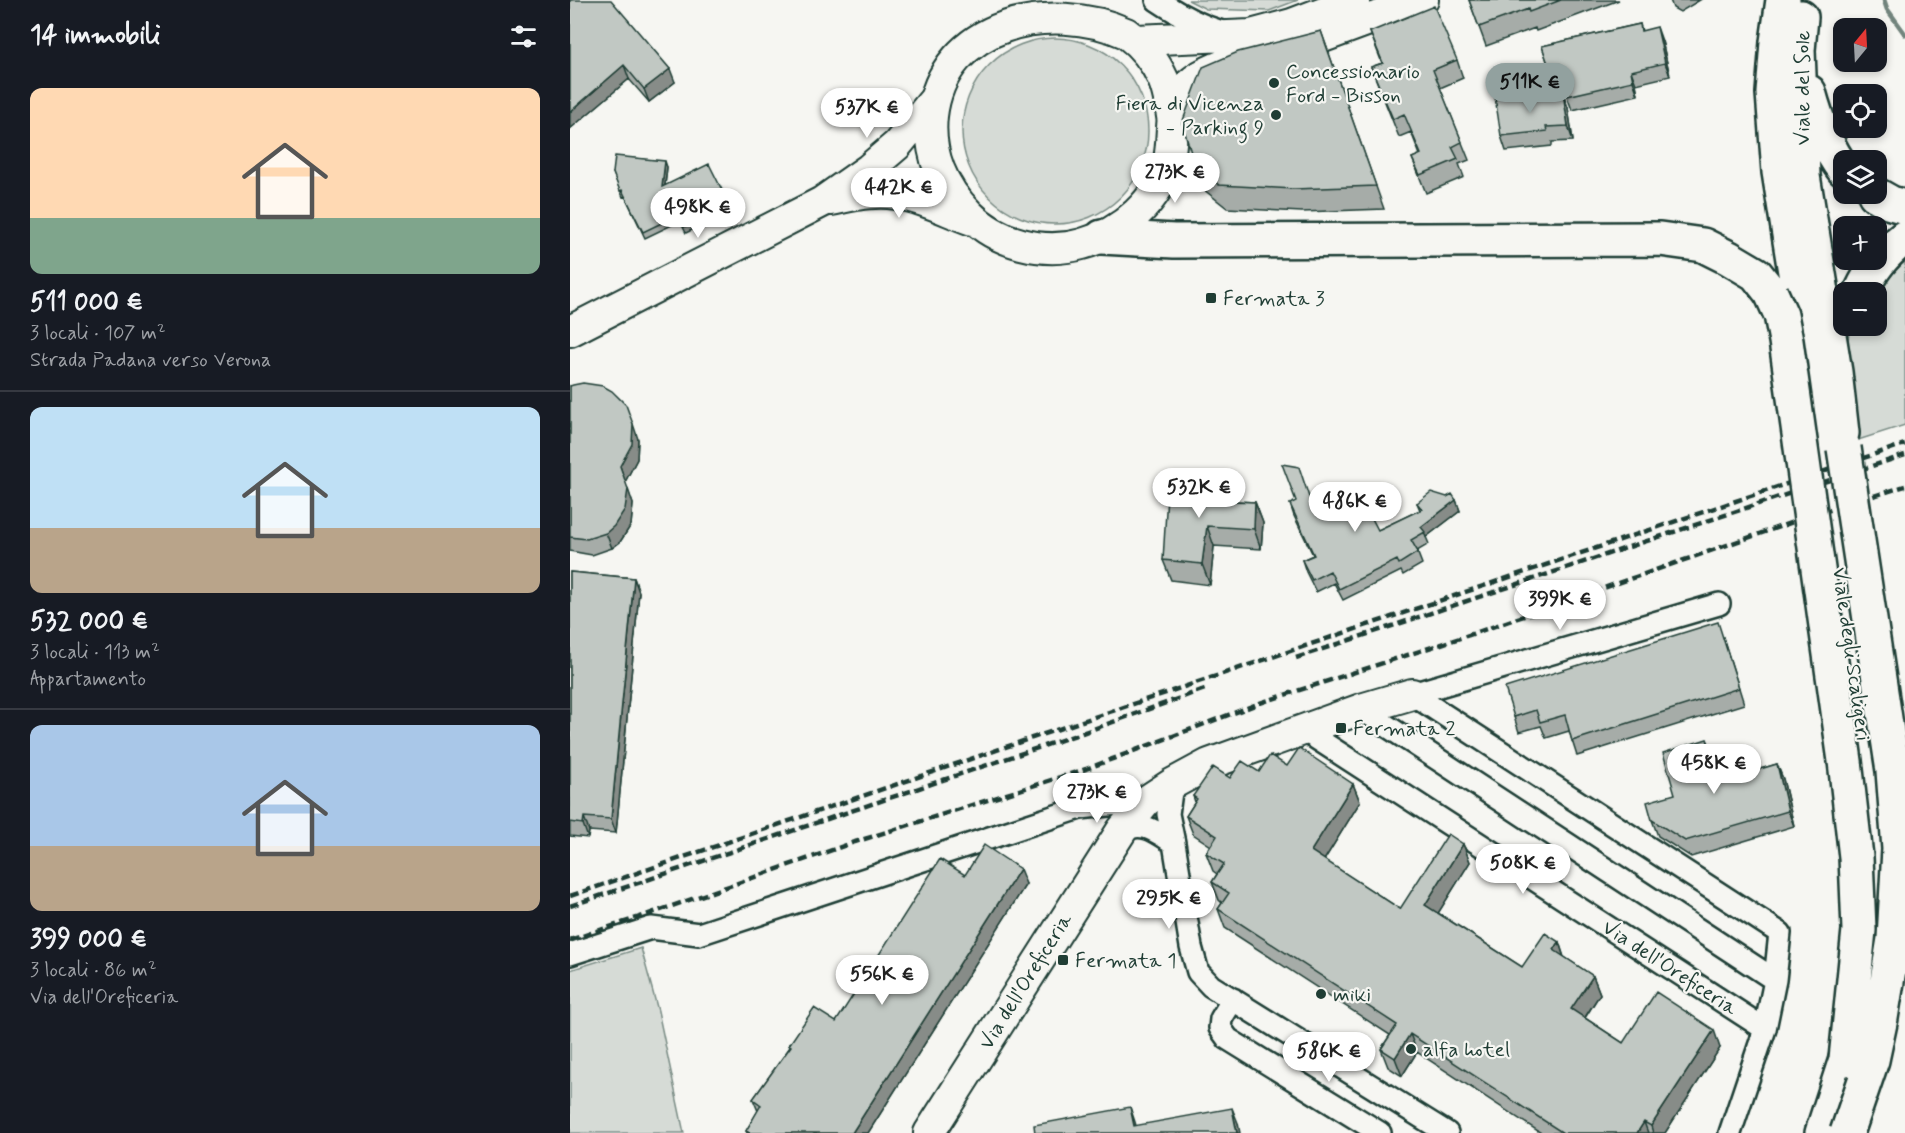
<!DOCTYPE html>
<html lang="it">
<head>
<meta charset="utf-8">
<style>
	body { margin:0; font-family:Mynerve,sans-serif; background:#242831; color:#f1f3f6; height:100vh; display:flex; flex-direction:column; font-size:22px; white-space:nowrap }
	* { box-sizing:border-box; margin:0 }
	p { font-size:20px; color:#9ea1a6 }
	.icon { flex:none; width:33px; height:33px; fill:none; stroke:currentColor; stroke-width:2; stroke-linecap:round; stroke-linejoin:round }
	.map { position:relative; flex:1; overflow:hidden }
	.side { display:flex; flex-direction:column; background:#171b24; width:570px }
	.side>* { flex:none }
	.needle { width:39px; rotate:18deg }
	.fabs { position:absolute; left:1263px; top:18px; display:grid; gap:12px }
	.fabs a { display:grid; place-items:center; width:54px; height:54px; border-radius:12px; background:#171b24; box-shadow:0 3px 9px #0003; font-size:30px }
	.price { position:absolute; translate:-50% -51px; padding:0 14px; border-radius:21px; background:#fff; color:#222; font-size:20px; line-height:39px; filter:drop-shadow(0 2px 3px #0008) }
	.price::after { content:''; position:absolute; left:50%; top:36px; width:18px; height:14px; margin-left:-9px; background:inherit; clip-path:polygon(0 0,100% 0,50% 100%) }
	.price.current { background:#92a19f; color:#111 }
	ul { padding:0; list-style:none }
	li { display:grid; align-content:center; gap:12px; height:318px; padding:0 30px }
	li+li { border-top:2px solid #363941 }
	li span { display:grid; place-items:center; height:186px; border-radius:12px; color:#555 }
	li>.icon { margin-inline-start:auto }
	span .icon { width:108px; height:108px; fill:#fffc; stroke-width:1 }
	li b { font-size:26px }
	h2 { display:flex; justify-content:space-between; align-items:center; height:72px; padding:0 30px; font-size:26px }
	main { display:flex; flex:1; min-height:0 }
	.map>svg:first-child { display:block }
</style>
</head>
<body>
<main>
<section class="side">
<h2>14 immobili<svg class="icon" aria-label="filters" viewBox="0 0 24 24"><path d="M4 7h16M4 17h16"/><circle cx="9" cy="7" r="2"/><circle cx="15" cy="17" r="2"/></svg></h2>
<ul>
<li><span style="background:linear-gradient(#ffd9b3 70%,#7fa58c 0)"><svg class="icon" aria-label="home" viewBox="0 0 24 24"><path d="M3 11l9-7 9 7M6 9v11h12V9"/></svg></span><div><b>511 000 €</b><p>3 locali · 107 m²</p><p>Strada Padana verso Verona</p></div></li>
<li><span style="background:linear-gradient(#bfe0f5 65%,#b9a48a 0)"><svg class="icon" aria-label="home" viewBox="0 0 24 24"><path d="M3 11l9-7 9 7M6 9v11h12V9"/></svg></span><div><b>532 000 €</b><p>3 locali · 113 m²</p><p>Appartamento</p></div></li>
<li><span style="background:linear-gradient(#a9c7e8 65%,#b9a48a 0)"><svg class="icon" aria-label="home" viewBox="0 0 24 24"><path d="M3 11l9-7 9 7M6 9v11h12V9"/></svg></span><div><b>399 000 €</b><p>3 locali · 86 m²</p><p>Via dell'Oreficeria</p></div></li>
</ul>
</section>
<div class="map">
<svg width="1335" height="1133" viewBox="0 0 1335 1133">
	<rect width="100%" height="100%" fill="#f6f6f2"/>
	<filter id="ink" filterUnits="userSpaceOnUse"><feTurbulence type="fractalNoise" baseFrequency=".0167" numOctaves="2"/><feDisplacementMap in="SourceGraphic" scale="12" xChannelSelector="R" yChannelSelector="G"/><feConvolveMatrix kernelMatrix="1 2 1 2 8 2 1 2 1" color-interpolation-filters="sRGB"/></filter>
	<g filter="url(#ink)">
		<path fill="#d6dbd6" stroke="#7a8c85" stroke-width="1.5" d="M 618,0 L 728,0 L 699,11 L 636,9 Z
			M392 131a93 93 0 1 1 186 0a93 93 0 1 1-186 0Z
			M 1335,243 L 1335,425 L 1285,441 L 1274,369 L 1280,326 L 1306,326 L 1306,292 Z
			M 71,948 L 88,1011 L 114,1133 L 0,1133 L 0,970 Z"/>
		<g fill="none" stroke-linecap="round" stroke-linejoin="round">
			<path stroke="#72847d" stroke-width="5" d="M 1314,0 L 1317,9 L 1335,34"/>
			<defs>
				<path id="street" d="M 587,0 C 608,14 628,25 652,32
					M 842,694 L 1210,933 L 1205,980
					M 842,694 L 1149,604
					M 791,709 L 1205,980 L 1195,1029 L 1160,1133
					M 732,729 L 1195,1029
					M 602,784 L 598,814 L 604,843
					M 552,830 C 575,821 585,831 604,843 L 621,947 L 628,972 L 641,986 L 877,1133
					M 0,954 L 81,928 L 129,934 L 510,808 L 576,801
					M 663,999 L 651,1019 L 650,1028 L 658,1039 L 810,1133"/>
				<path id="secondary" d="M 566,40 L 681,35 L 722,24 L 785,0
					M 714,47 L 753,37 L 853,0
					M 603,123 C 601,108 599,93 593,79 C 585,61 572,45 556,33 C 480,0 373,22 362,116 C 358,154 373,188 399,214 C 427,243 473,255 512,244 C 552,233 589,201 599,159 C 603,142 600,117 607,101 C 617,79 643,68 665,61
					M 261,200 C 282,196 304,190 326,194 C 353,198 377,211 402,220
					M 0,331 L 252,202 L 299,169 L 327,145 L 364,100
					M 359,1133 L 552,830 L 576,801 L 602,784 L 639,764 L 791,709 L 842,694"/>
				<path id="highway" d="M 1213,0 L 1207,42 L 1203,93 L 1209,172 L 1254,454
					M 1231,17 L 1228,50 L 1233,176 L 1265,372 L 1272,433
					M 1239,92 C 1246,118 1257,148 1274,170
					M 1305,194 L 1321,203 L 1335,207
					M 532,237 L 604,241 L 1090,239 L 1133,245 L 1159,258 L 1186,274 L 1201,293
					M 1291,292 C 1302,268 1314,254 1335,237
					M 1252,1133 L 1276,1059"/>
			</defs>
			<use href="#street" stroke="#1f3d34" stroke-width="26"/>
			<use href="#secondary" stroke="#1f3d34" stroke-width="34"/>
			<use href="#highway" stroke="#1f3d34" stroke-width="38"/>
			<use href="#street" stroke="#f6f6f2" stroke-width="21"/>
			<use href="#secondary" stroke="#f6f6f2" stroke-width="30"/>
			<use href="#highway" stroke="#f6f6f2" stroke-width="33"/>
			<path stroke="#1f3d34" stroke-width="4.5" stroke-dasharray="9 4.5" stroke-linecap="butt" d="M 726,658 L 1335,455
				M 0,896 L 462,738 L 1335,444
				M 0,906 L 512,733 L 635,689
				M 0,940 L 79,914 L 285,842 L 516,769 L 690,703 L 899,635 L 1229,520 L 1335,486"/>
			<defs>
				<path id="highway-bridge" d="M 1201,293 L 1211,315 L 1216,341 L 1275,761 L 1286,857 L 1289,930 L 1276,1059
					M 1274,448 L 1323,771 L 1329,849 L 1324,939 L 1311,1018 L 1302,1060 L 1277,1133"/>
			</defs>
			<use href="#highway-bridge" stroke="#1f3d34" stroke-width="38" stroke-linecap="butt"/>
			<use href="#highway-bridge" stroke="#f6f6f2" stroke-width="33"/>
		</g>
		<path fill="#a6aca8" stroke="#1f3d34" stroke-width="1.5" d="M 0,0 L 105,82 L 79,102 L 59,79 L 0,129 Z
			M 899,0 L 1049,0 L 966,31 L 965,28 L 916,46 Z
			M 1100,0 L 1130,0 L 1110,12 L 1103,8 Z
			M 1070,24 L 1072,31 L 1092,41 L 1100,76 L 1066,84 L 1068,95 L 1002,110 L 997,96 L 993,78 L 984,81 L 972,46 Z
			M 751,31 L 814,209 L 732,212 L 657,208 L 633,189 L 625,166 Z
			M 800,32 L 887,60 L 893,78 L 870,88 L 899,160 L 889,164 L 894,177 L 856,193 L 842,158 L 850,155 L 841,132 L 829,137 L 801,67 L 812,63 Z
			M 955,93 L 957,99 L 993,93 L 998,108 L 1003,141 L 982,142 L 982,146 L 936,151 L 931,136 Z
			M 97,167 L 95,186 L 159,204 L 161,210 L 116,233 L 110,221 L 75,238 L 55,196 L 53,197 L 43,173 Z
			M 0,386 L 68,439 L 67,459 L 55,482 L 63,504 L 61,525 L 50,542 L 42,548 L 22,555 L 0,551 Z
			M 637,491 L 666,501 L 685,502 L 693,523 L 691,549 L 644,546 L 640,585 L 601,580 L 593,560 Z
			M 739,497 L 808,530 L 850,510 L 847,503 L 886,500 L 890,511 L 856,537 L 859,544 L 847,551 L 852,564 L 833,575 L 831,571 L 773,600 L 764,583 L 746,592 L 736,572 L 732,560 L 743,555 L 724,516 L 720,504 Z
			M 0,572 L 64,578 L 69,592 L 46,833 L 19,831 L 18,838 L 0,836 Z
			M 1153,637 L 1174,704 L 1007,756 L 999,731 L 976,738 L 971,726 L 949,732 L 944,717 Z
			M 1143,754 L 1151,781 L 1207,764 L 1213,779 L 1224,826 L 1121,857 L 1088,836 L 1082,820 L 1105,794 Z
			M 717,766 L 783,784 L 790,802 L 754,860 L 830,909 L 893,844 L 900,862 L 868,913 L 952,967 L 989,942 L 994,957 L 1023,976 L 1030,994 L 1015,1018 L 1053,1043 L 1150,1048 L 1095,1133 L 971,1133 L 847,1052 L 832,1076 L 818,1067 L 811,1049 L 820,1035 L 655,928 L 648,909 L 652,903 L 649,900 L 642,882 L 647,874 L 643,871 L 636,853 L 641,846 L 623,834 L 616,816 L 625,802 L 623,796 L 660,778 Z
			M 395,875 L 456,884 L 298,1133 L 177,1133 L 176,1131 L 188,1111 L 183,1099 L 220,1047 L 219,1045 L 266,1022 Z"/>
		<path fill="#878c88" stroke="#1f3d34" stroke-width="1.5" d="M 1087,27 L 1092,41 L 1100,76 L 1095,63 Z
			M 54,65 L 59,79 L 0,129 L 0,112 Z
			M 100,69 L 105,82 L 79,102 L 74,89 Z
			M 1061,71 L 1066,84 L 1068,95 L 1063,81 Z
			M 993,93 L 998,108 L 1003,141 L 998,126 Z
			M 95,161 L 97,167 L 94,193 L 92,187 Z
			M 63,424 L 68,439 L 67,459 L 55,482 L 50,466 Z
			M 58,489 L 63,504 L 61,525 L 50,542 L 42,548 L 36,533 Z
			M 886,500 L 890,511 L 856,537 L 851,527 Z
			M 685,502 L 693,523 L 691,549 L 684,529 Z
			M 637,526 L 644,546 L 640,585 L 632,564 Z
			M 64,578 L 69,592 L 46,833 L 41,819 Z
			M 1137,739 L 1143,754 L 1155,796 L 1150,781 Z
			M 1207,764 L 1213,779 L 1224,826 L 1218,811 Z
			M 783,784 L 790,802 L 748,870 L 741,851 Z
			M 14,817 L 19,831 L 18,838 L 13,824 Z
			M 893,844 L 900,862 L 862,923 L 855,905 Z
			M 450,869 L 456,884 L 298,1133 L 282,1133 Z
			M 989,942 L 995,961 L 984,950 Z
			M 1023,976 L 1030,994 L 1008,1028 L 1001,1009 Z
			M 1144,1030 L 1150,1048 L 1095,1133 L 1083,1133 L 1081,1126 Z
			M 840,1034 L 847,1052 L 832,1076 L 825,1058 Z
			M 560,1107 L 565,1122 L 568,1133 L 564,1126 Z
			M 662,1108 L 668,1123 L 670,1133 L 667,1133 Z
			M 1074,1122 L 1078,1133 L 1067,1133 Z"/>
		<path fill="#c1c8c3" stroke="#1f3d34" stroke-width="1.5" d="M 0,0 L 41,0 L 100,69 L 74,89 L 54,65 L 0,112 Z
			M 899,0 L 991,0 L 959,12 L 958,9 L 909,27 Z
			M 864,6 L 887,60 L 863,70 L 892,142 L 882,147 L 888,159 L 850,175 L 842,158 L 851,154 L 834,114 L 823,119 L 801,67 L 813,63 L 800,32 Z
			M 1070,24 L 1071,31 L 1087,27 L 1095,63 L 1061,71 L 1063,81 L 997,96 L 990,64 L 979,67 L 972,46 Z
			M 751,31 L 806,186 L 724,189 L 649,185 L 625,166 L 612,123 L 633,67 L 668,52 Z
			M 955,93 L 956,99 L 993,93 L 998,126 L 976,127 L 977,131 L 931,136 L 925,97 Z
			M 45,156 L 95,161 L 92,187 L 139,164 L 159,204 L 114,227 L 108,215 L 73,232 L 52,190 L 50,191 L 43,173 Z
			M 13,383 L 33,386 L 42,391 L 56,405 L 63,424 L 62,444 L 50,466 L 58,489 L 55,509 L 44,526 L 36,533 L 17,539 L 0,537 L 0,386 L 3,385 Z
			M 712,464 L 729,467 L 739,497 L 763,487 L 774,515 L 796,507 L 808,530 L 852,509 L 847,503 L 861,492 L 877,497 L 882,494 L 886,500 L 851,527 L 855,532 L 841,540 L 848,552 L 829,564 L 827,560 L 769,589 L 760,571 L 742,580 L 732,560 L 744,555 L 720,504 L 726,501 Z
			M 598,479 L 633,482 L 635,491 L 662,493 L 663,501 L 685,502 L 684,529 L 637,526 L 632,564 L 593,560 Z
			M 0,572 L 64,578 L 41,819 L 14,817 L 13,824 L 0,822 Z
			M 1148,622 L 1169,688 L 1002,741 L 995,715 L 970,722 L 966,710 L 944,717 L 935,688 Z
			M 1137,739 L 1150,781 L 1207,764 L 1218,811 L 1115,841 L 1082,820 L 1077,802 L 1105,794 L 1093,753 Z
			M 729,748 L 783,784 L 741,851 L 830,909 L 878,834 L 893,844 L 855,905 L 952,967 L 975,933 L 989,942 L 984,950 L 1023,976 L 1001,1009 L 1053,1043 L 1086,992 L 1144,1030 L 1081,1126 L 1074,1122 L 1067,1133 L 993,1133 L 840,1034 L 825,1058 L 811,1049 L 827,1025 L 648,909 L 659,893 L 642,882 L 654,864 L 636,853 L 647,836 L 616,816 L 627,799 L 623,796 L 643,767 L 660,778 L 672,761 L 689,772 L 700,755 L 717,766 Z
			M 414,845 L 450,869 L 282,1133 L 180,1133 L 176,1131 L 191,1105 L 183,1099 L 221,1046 L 219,1045 L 244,1008 L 266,1022 L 370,859 L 395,875 Z
			M 560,1107 L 564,1126 L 662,1108 L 667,1133 L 465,1133 L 464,1125 Z"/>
	</g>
	<g fill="#1f3d34" stroke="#f6f6f2" stroke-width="2">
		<circle cx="704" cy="83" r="6"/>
		<circle cx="706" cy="115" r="6"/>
		<rect x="635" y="292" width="12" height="12" rx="3"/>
		<rect x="765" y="722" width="12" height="12" rx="3"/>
		<rect x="487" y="954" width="12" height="12" rx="3"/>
		<circle cx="751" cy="994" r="6"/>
		<circle cx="841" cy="1049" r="6"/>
	</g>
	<g text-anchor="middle" stroke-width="4.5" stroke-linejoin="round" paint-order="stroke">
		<g font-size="21" fill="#1f3d34" stroke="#f6f6f2" text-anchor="start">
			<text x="716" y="78">Concessionario<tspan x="716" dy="24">Ford - Bisson</tspan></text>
			<text x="694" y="110" text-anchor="end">Fiera di Vicenza<tspan x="694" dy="24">- Parking 9</tspan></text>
			<text x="653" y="305">Fermata 3</text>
			<text x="783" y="735">Fermata 2</text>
			<text x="505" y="967">Fermata 1</text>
			<text x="763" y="1001">miki</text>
			<text x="853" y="1056">alfa hotel</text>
		</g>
		<g font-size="21" fill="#1f3d34" stroke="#f6f6f2">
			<text transform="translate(1232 88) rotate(-90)" y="7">Viale del Sole</text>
			<text transform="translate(1282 654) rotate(82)" y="7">Viale degli Scaligeri</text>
			<text transform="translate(1100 967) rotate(33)" y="7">Via dell'Oreficeria</text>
			<text transform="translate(455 981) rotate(-58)" y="7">Via dell'Oreficeria</text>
		</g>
	</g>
</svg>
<div class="fabs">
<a><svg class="needle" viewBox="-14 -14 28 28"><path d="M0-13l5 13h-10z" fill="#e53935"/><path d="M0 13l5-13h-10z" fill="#9ea1a6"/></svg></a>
<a><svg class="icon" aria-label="locate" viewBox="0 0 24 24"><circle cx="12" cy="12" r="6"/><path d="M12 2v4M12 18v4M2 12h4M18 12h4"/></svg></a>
<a><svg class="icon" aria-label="layers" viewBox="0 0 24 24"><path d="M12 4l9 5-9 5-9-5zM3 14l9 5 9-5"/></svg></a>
<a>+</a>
<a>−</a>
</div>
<b class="price current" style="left:960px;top:114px">511K €</b>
<b class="price" style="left:297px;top:139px">537K €</b>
<b class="price" style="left:605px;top:204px">273K €</b>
<b class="price" style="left:329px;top:219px">442K €</b>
<b class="price" style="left:128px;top:239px">498K €</b>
<b class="price" style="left:629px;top:519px">532K €</b>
<b class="price" style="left:785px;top:533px">486K €</b>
<b class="price" style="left:990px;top:631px">399K €</b>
<b class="price" style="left:1144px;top:795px">458K €</b>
<b class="price" style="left:527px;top:824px">273K €</b>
<b class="price" style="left:953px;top:895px">508K €</b>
<b class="price" style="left:599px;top:930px">295K €</b>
<b class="price" style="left:312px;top:1006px">556K €</b>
<b class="price" style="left:759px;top:1083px">586K €</b>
</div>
</main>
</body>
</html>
